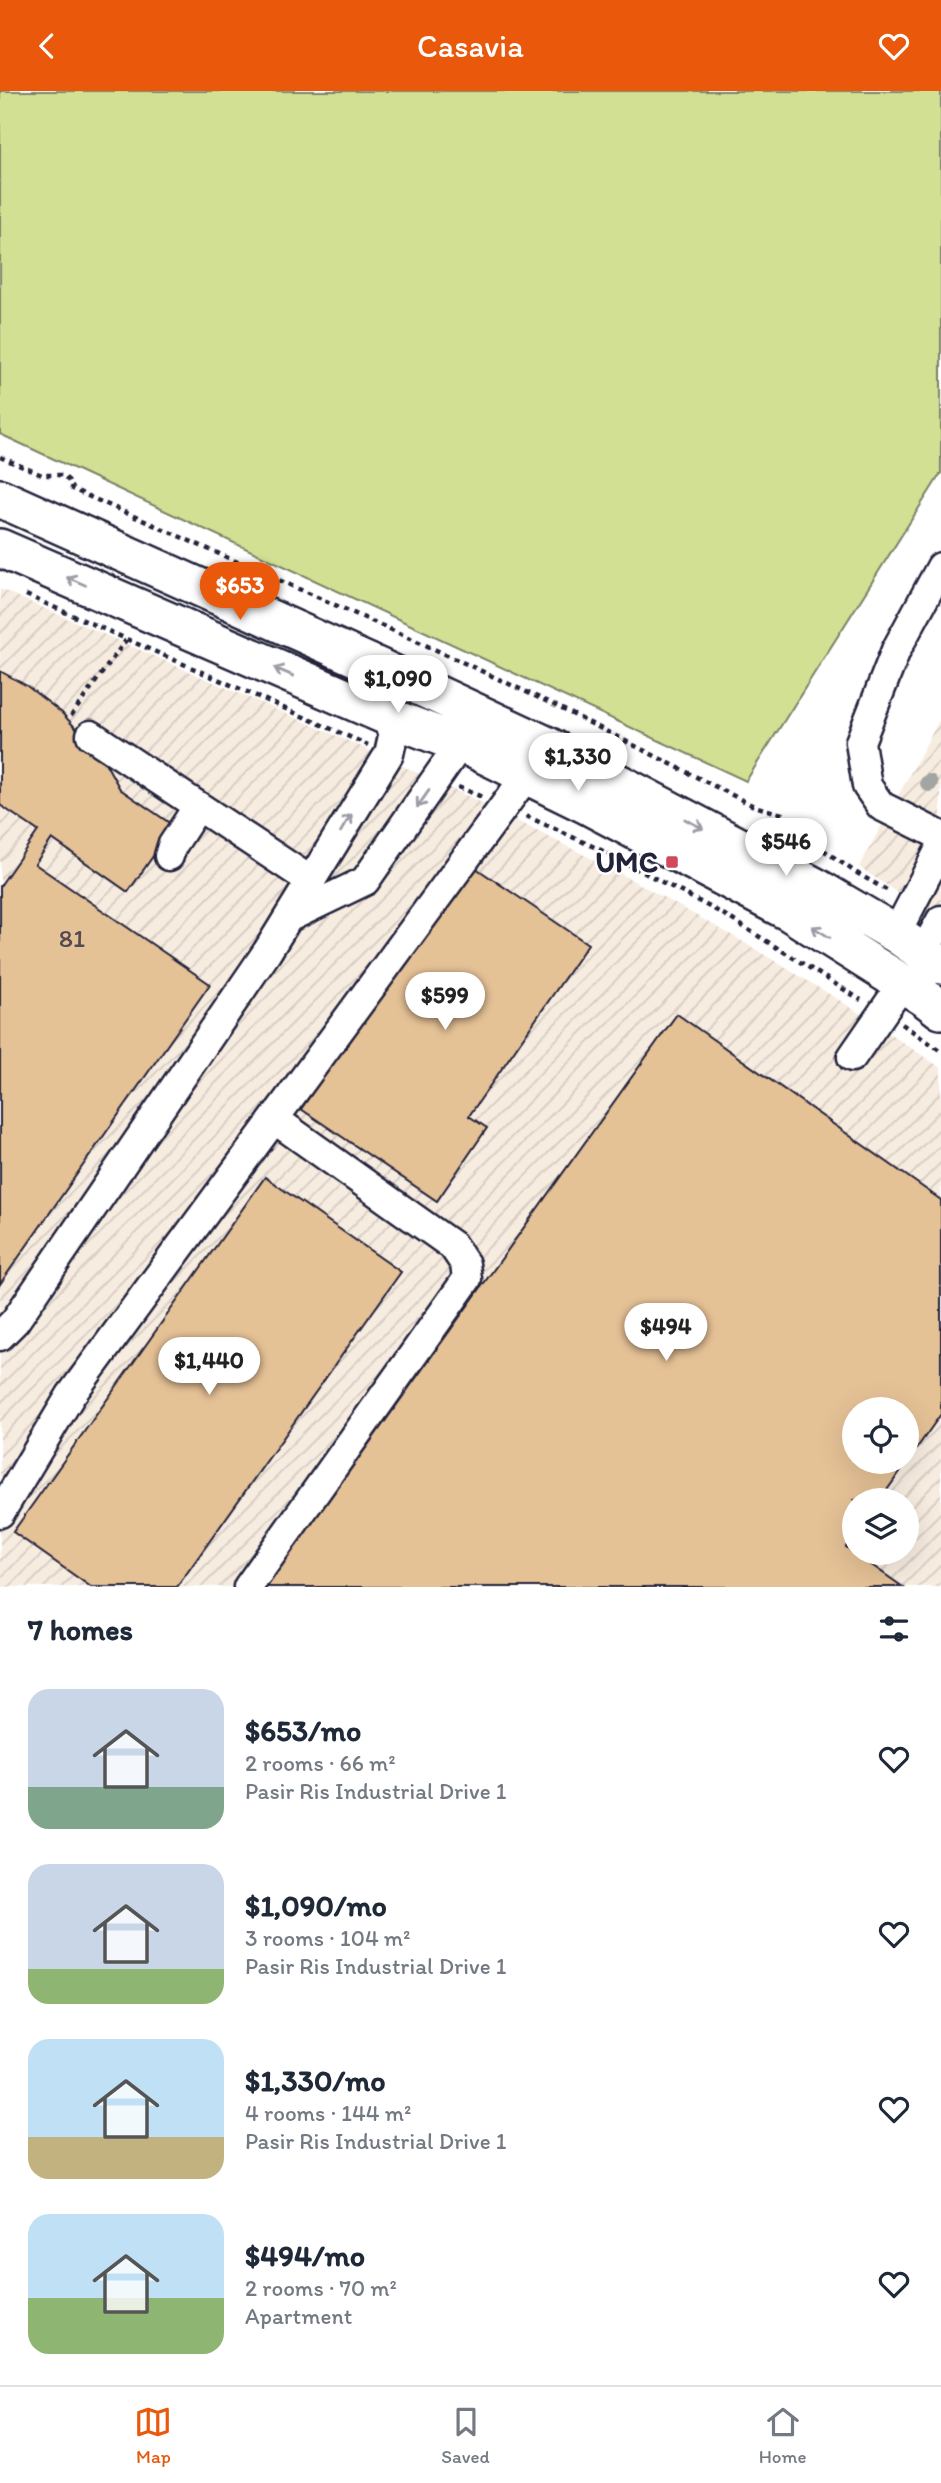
<!DOCTYPE html>
<html lang="en">
<head>
<meta charset="utf-8">
<style>
	body { margin:0; font-family:Itim,sans-serif; background:#f6f6f7; color:#1f2937; height:100vh; display:flex; flex-direction:column; font-size:26px; white-space:nowrap }
	* { box-sizing:border-box; margin:0 }
	p { font-size:23px; color:#747a83 }
	.icon { flex:none; width:38px; height:38px; fill:none; stroke:currentColor; stroke-width:2; stroke-linecap:round; stroke-linejoin:round }
	.map { position:relative; height:1496px; overflow:hidden }
	.details { display:flex; flex-direction:column; background:#fff; flex:1 }
	.details>* { flex:none }
	.tools { position:absolute; left:842px; top:1306px; display:grid; gap:14px }
	.tools a { display:grid; place-items:center; width:77px; height:77px; border-radius:50%; background:#fff; box-shadow:0 7px 28px #0002; font-size:35px }
	.price { position:absolute; translate:-50% -60px; padding:0 16px; border-radius:24px; background:#fff; color:#222; font-size:23px; line-height:46px; filter:drop-shadow(0 2px 4px #0008) }
	.price::after { content:''; position:absolute; left:50%; top:42px; width:21px; height:16px; margin-left:-10px; background:inherit; clip-path:polygon(0 0,100% 0,50% 100%) }
	.price.selected { background:#ea580c; color:#fff }
	ul { padding:0; list-style:none }
	li { display:flex; align-items:center; gap:21px; height:175px; padding:0 28px }
	li span { display:grid; place-items:center; flex:none; width:196px; height:140px; border-radius:21px; color:#555 }
	li>.icon { margin-inline-start:auto }
	span .icon { width:84px; height:84px; fill:#fffc; stroke-width:1 }
	li b { font-size:30px }
	h2 { display:flex; justify-content:space-between; align-items:center; height:84px; padding:0 28px; font-size:30px }
	header { display:flex; justify-content:space-between; align-items:center; height:91px; padding:0 28px; background:#ea580c; color:#fff; font-size:32px; font-weight:600 }
	.dock { display:flex; justify-content:space-around; align-items:center; height:98px; border-top:2px solid #e0e1e3; background:#fff; font-size:19px; color:#747a83 }
	.dock a { display:grid; justify-items:center; gap:4px }
	.dock .selected { color:#ea580c }
	.map>svg:first-child { display:block }
</style>
</head>
<body>
<header><svg class="icon" aria-label="back" viewBox="0 0 24 24"><path d="M15 5l-7 7 7 7"/></svg>Casavia<svg class="icon" aria-label="heart" viewBox="0 0 24 24"><path d="M12 20l-8-8c-3-5 5-10 8-4 3-6 11-1 8 4z"/></svg></header>
<div class="map">
<svg width="941" height="1496" viewBox="0 0 941 1496">
	<defs>
		<pattern id="industrial-furrows" width="10" height="10" patternUnits="userSpaceOnUse" patternTransform="scale(1.75)"><rect width="10" height="10" fill="#f7ece0"/><path d="M-1 1l2-2M0 10L10 0M9 11l2-2" fill="none" stroke="#d3cac1"/></pattern>
	</defs>
	<rect width="100%" height="100%" fill="#fff"/>
	<filter id="ink" filterUnits="userSpaceOnUse"><feTurbulence type="fractalNoise" baseFrequency=".0143" numOctaves="2"/><feDisplacementMap in="SourceGraphic" scale="14" xChannelSelector="R" yChannelSelector="G"/><feConvolveMatrix kernelMatrix="1 2 1 2 8 2 1 2 1" color-interpolation-filters="sRGB"/></filter>
	<g filter="url(#ink)">
		<path fill="url(#industrial-furrows)" fill-rule="evenodd" d="M 0,498 L 353,652 L 476,709 L 612,778 L 735,846 L 844,912 L 941,977 L 941,1496 L 0,1496 ZM 854,1318 L 906,1318 L 906,1370 L 854,1370 ZM 854,1409 L 906,1409 L 906,1461 L 854,1461 Z
			M 941,626 L 941,831 L 859,776 Z"/>
		<path fill="#d2e093" stroke="#7a8167" stroke-width="2" d="M 0,0 L 941,0 L 941,382 L 746,690 L 0,343 Z"/>
		<path fill="#e5c196" stroke="#22223b" stroke-width="2" fill-rule="evenodd" d="M 0,580 L 27,595 L 62,622 L 102,666 L 120,698 L 174,735 L 128,801 L 52,748 L 35,773 L 210,893 L 0,1193 L 0,795 L 38,740 L 0,714 Z
			M 470,773 L 588,853 L 469,1025 L 487,1037 L 437,1110 L 301,1018 Z
			M 677,923 L 941,1109 L 941,1323 L 880,1409 L 854,1409 L 854,1444 L 846,1456 L 903,1496 L 266,1496 ZM 854,1318 L 906,1318 L 906,1370 L 854,1370 Z
			M 265,1086 L 401,1181 L 177,1496 L 91,1496 L 13,1441 Z"/>
		<g fill="none" stroke-linecap="round" stroke-linejoin="round">
			<defs>
				<path id="minor" d="M 941,476 L 896,559 L 860,651 L 867,695 L 881,715 L 941,745
					M 91,644 L 311,790
					M 169,765 L 172,755 L 198,715
					M 288,827 L 365,790 L 461,652
					M 896,843 L 941,756
					M 923,862 L 941,829
					M 852,966 L 903,892
					M 0,1245 L 15,1230 L 267,861 L 389,663 L 393,645 L 387,625
					M 0,1422 L 71,1304 L 527,684
					M 248,1496 L 467,1188 L 465,1173 L 453,1155 L 274,1028"/>
				<path id="major" d="M 0,407 L 380,577 L 548,655 L 814,795 L 896,843 L 941,874
					M 0,457 L 387,625 L 473,658 L 587,714 L 791,822 L 924,906 L 941,919"/>
			</defs>
			<use href="#minor" stroke="#22223b" stroke-width="33"/>
			<use href="#major" stroke="#22223b" stroke-width="42"/>
			<path stroke="#22223b" stroke-width="4.5" stroke-dasharray="5 5" stroke-linecap="butt" d="M 0,366 L 42,384 L 62,384 L 69,390 L 72,398 L 419,551 L 550,612 L 754,715 L 782,723 L 795,739 L 855,781 L 890,801
				M 26,504 L 368,654
				M 71,625 L 126,549
				M 458,696 L 482,706
				M 526,725 L 601,759 L 723,823 L 861,909
				M 902,933 L 941,960"/>
			<use href="#minor" stroke="#fff" stroke-width="28"/>
			<use href="#major" stroke="#fff" stroke-width="37"/>
		</g>
		<circle fill="#a3a5a2" cx="929" cy="692" r="9"/>
		<defs><path id="oneway-shaft" d="M-6 0H5M1.5-3L5.5 0L1.5 3" fill="none" stroke-width="1.6" stroke-linecap="round" stroke-linejoin="round" transform="scale(1.75)"/></defs>
		<g stroke="#9c9ca7">
			<use href="#oneway-shaft" transform="translate(76 490) rotate(-156)"/>
			<use href="#oneway-shaft" transform="translate(284 581) rotate(-157)"/>
			<use href="#oneway-shaft" transform="translate(423 708) rotate(125)"/>
			<use href="#oneway-shaft" transform="translate(346 732) rotate(-58)"/>
			<use href="#oneway-shaft" transform="translate(694 733) rotate(28)"/>
			<use href="#oneway-shaft" transform="translate(821 841) rotate(-148)"/>
		</g>
	</g>
	<rect fill="#d1495b" stroke="#fff" stroke-width="2.5" x="665" y="764" width="14" height="14" rx="3.5"/>
	<g text-anchor="middle" stroke-width="5" stroke-linejoin="round" paint-order="stroke">
		<g font-size="26" fill="#534a52">
			<text x="72" y="856">81</text>
		</g>
		<g font-size="30" font-weight="bold" fill="#22223b" stroke="#fff" text-anchor="end">
			<text x="658" y="781">UMC</text>
		</g>
	</g>
</svg>
<div class="tools">
<a><svg class="icon" aria-label="locate" viewBox="0 0 24 24"><circle cx="12" cy="12" r="6"/><path d="M12 2v4M12 18v4M2 12h4M18 12h4"/></svg></a>
<a><svg class="icon" aria-label="layers" viewBox="0 0 24 24"><path d="M12 4l9 5-9 5-9-5zM3 14l9 5 9-5"/></svg></a>
</div>
<b class="price selected" style="left:240px;top:531px">$653</b>
<b class="price" style="left:398px;top:624px">$1,090</b>
<b class="price" style="left:578px;top:702px">$1,330</b>
<b class="price" style="left:786px;top:787px">$546</b>
<b class="price" style="left:445px;top:941px">$599</b>
<b class="price" style="left:666px;top:1272px">$494</b>
<b class="price" style="left:209px;top:1306px">$1,440</b>
</div>
<section class="details">
<h2>7 homes<svg class="icon" aria-label="filters" viewBox="0 0 24 24"><path d="M4 7h16M4 17h16"/><circle cx="9" cy="7" r="2"/><circle cx="15" cy="17" r="2"/></svg></h2>
<ul>
<li><span style="background:linear-gradient(#c9d6e8 70%,#7fa58c 0)"><svg class="icon" aria-label="home" viewBox="0 0 24 24"><path d="M3 11l9-7 9 7M6 9v11h12V9"/></svg></span><div><b>$653/mo</b><p>2 rooms · 66 m²</p><p>Pasir Ris Industrial Drive 1</p></div><svg class="icon" aria-label="heart" viewBox="0 0 24 24"><path d="M12 20l-8-8c-3-5 5-10 8-4 3-6 11-1 8 4z"/></svg></li>
<li><span style="background:linear-gradient(#c9d6e8 75%,#8fb573 0)"><svg class="icon" aria-label="home" viewBox="0 0 24 24"><path d="M3 11l9-7 9 7M6 9v11h12V9"/></svg></span><div><b>$1,090/mo</b><p>3 rooms · 104 m²</p><p>Pasir Ris Industrial Drive 1</p></div><svg class="icon" aria-label="heart" viewBox="0 0 24 24"><path d="M12 20l-8-8c-3-5 5-10 8-4 3-6 11-1 8 4z"/></svg></li>
<li><span style="background:linear-gradient(#bfe0f5 70%,#c2b280 0)"><svg class="icon" aria-label="home" viewBox="0 0 24 24"><path d="M3 11l9-7 9 7M6 9v11h12V9"/></svg></span><div><b>$1,330/mo</b><p>4 rooms · 144 m²</p><p>Pasir Ris Industrial Drive 1</p></div><svg class="icon" aria-label="heart" viewBox="0 0 24 24"><path d="M12 20l-8-8c-3-5 5-10 8-4 3-6 11-1 8 4z"/></svg></li>
<li><span style="background:linear-gradient(#bfe0f5 60%,#8fb573 0)"><svg class="icon" aria-label="home" viewBox="0 0 24 24"><path d="M3 11l9-7 9 7M6 9v11h12V9"/></svg></span><div><b>$494/mo</b><p>2 rooms · 70 m²</p><p>Apartment</p></div><svg class="icon" aria-label="heart" viewBox="0 0 24 24"><path d="M12 20l-8-8c-3-5 5-10 8-4 3-6 11-1 8 4z"/></svg></li>
</ul>
</section>
<nav class="dock">
<a class="selected"><svg class="icon" aria-label="map" viewBox="0 0 24 24"><path d="M3 6l6-2 6 2 6-2v14l-6 2-6-2-6 2zM9 4v14M15 6v14"/></svg>Map</a>
<a><svg class="icon" aria-label="saved" viewBox="0 0 24 24"><path d="M7 4h10v16l-5-4-5 4z"/></svg>Saved</a>
<a><svg class="icon" aria-label="home" viewBox="0 0 24 24"><path d="M3 11l9-7 9 7M6 9v11h12V9"/></svg>Home</a>
</nav>
</body>
</html>
